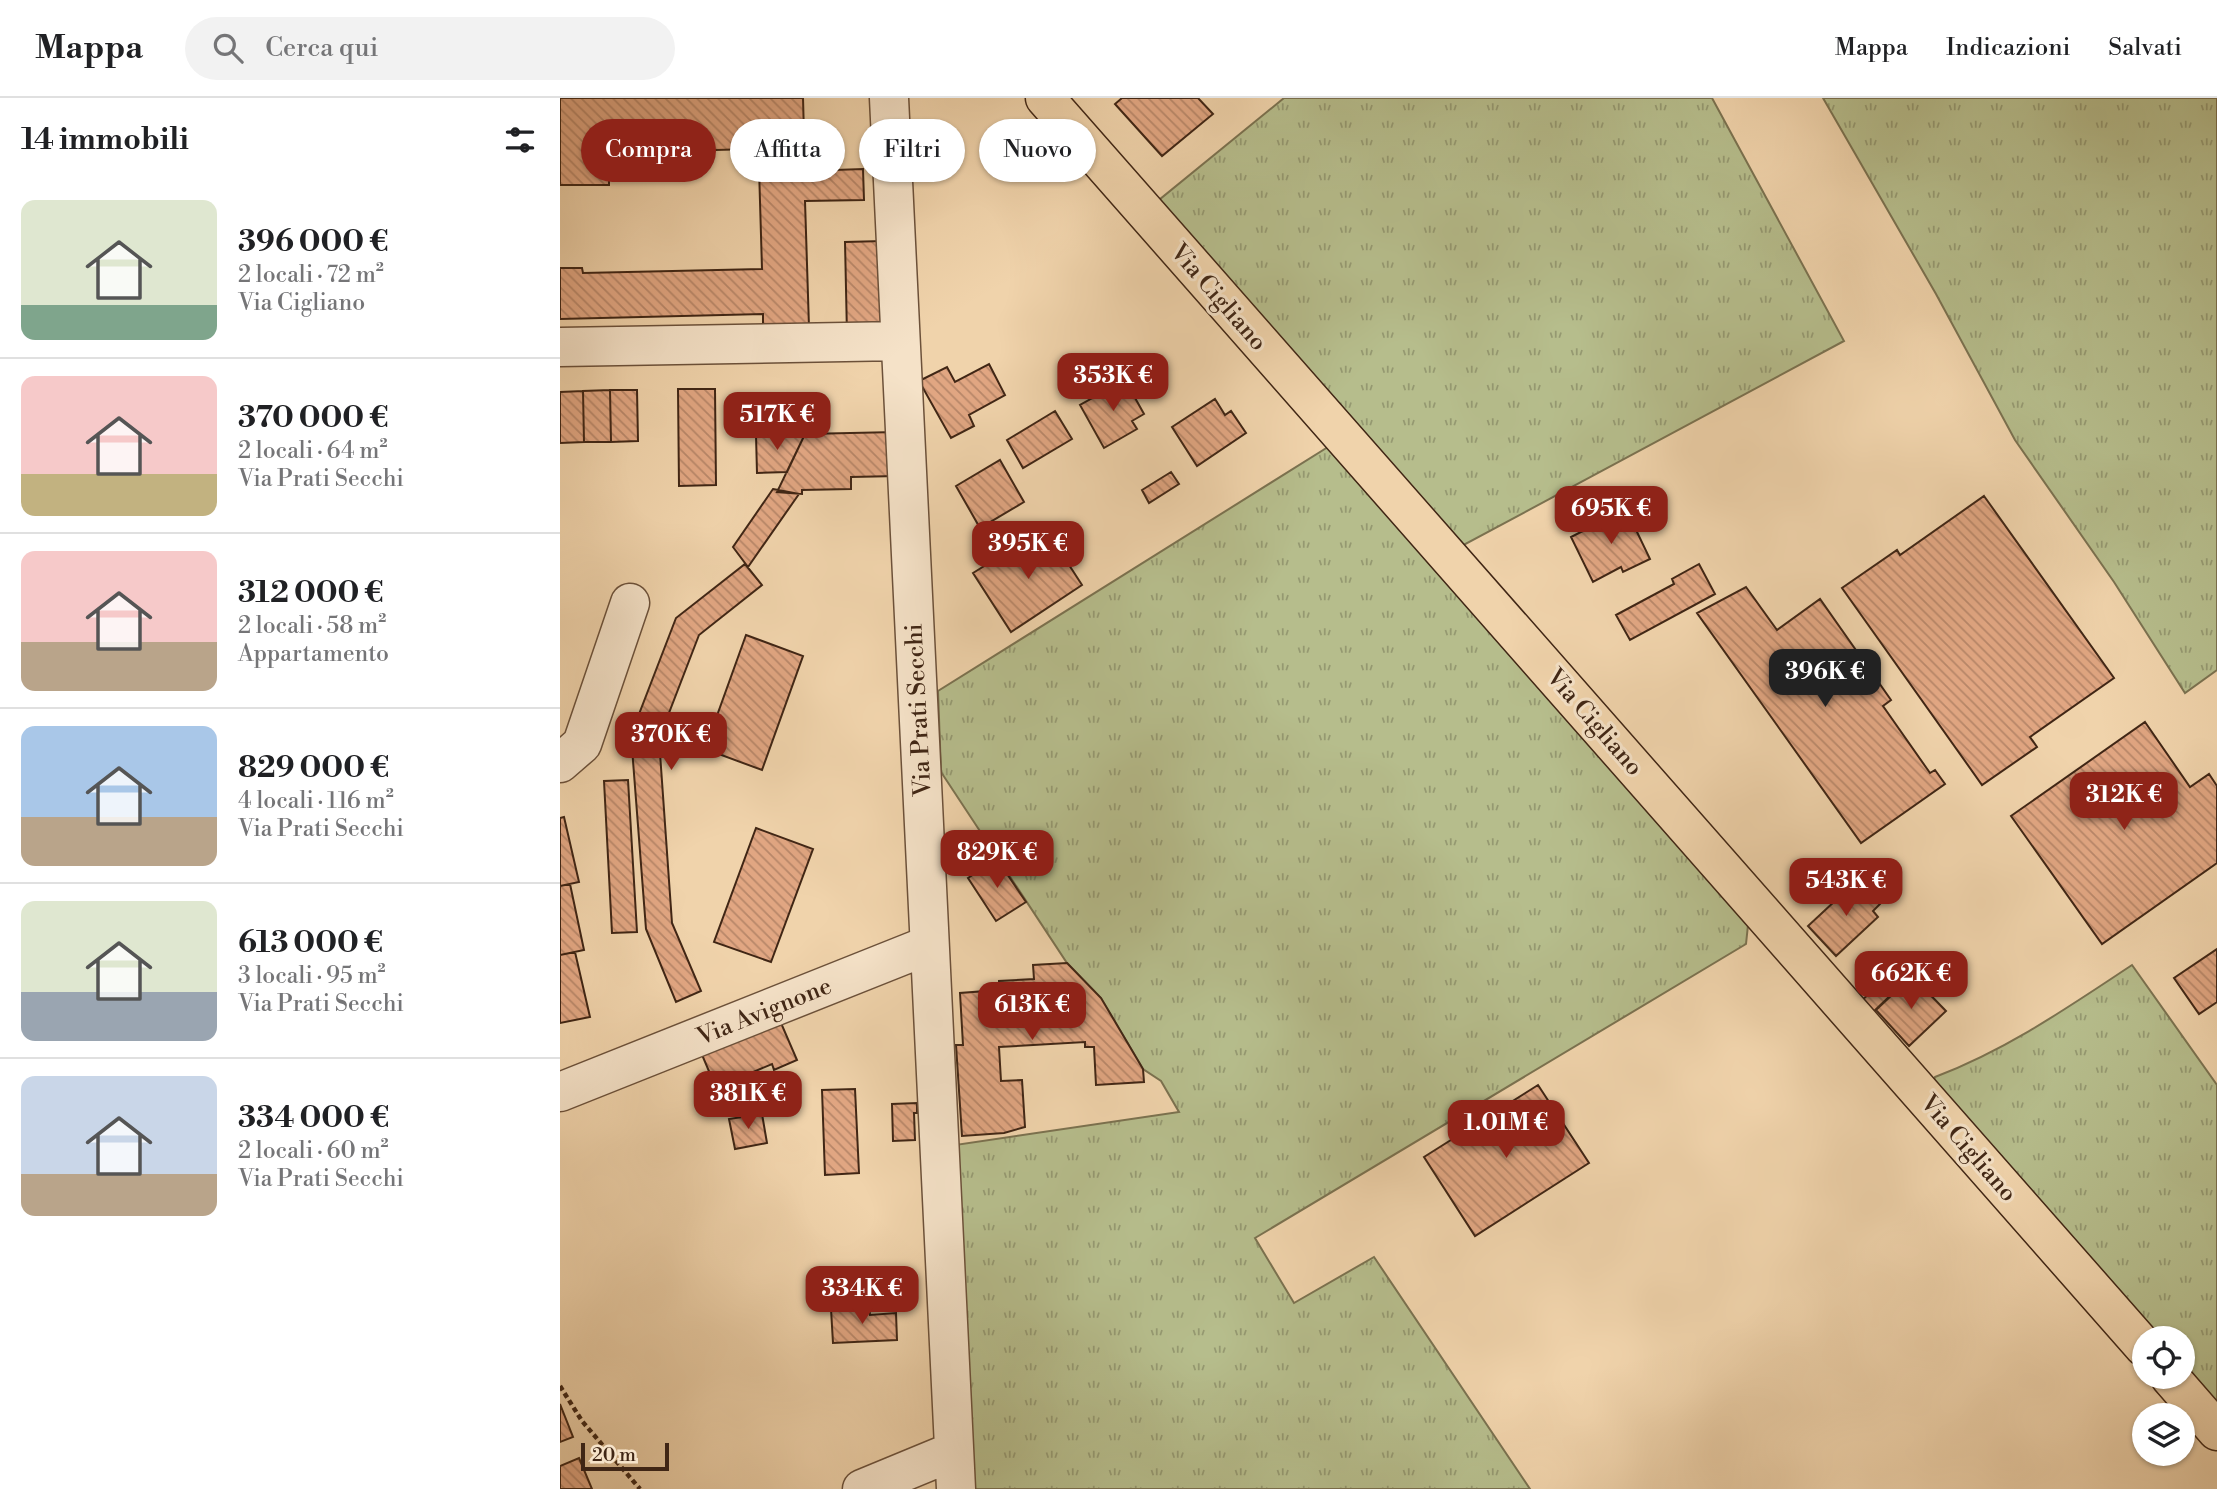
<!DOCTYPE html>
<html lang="it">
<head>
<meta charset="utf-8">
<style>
	body { margin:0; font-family:"Libre Bodoni",serif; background:#f2f2f2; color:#202124; height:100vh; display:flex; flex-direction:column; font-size:26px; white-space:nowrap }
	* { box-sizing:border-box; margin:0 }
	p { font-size:23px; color:#757577 }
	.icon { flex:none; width:38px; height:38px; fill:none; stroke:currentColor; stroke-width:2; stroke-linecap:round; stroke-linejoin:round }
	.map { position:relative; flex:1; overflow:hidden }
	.details { display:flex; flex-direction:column; background:#fff; width:560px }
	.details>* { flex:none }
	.hud { position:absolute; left:21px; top:21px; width:665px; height:63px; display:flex; gap:14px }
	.fabs { position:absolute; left:1572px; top:1228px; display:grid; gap:14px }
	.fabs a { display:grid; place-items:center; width:63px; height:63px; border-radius:50%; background:#fff; box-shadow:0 2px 5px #0004; font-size:35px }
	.scale { position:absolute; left:21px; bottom:18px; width:88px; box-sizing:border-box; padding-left:7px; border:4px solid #402615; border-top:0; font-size:19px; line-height:24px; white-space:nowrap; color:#402615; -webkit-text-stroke:5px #f5e2c8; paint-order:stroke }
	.price { position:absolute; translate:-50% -60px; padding:0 16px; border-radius:14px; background:#8f2418; color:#fff; font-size:23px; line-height:46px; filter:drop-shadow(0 2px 4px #0008) }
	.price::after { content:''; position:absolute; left:50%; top:42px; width:21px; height:16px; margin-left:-10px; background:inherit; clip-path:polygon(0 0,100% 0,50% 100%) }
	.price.current { background:#222; color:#fff }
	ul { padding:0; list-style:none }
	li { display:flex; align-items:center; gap:21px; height:175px; padding:0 21px }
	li+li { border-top:2px solid #e0e0e0 }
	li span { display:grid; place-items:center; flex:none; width:196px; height:140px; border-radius:14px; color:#555 }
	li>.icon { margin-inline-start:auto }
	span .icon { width:84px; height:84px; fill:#fffc; stroke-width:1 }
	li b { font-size:30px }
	h2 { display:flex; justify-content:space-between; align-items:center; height:84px; padding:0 21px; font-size:30px }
	.pill { padding:0 24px; border-radius:32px; background:#fff; box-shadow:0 2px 5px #0004; font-size:24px; line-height:63px }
	.pill.current { background:#8f2418; color:#fff }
	header { display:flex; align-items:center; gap:42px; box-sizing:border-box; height:98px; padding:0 35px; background:#fff; border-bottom:2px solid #e0e0e0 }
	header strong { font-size:33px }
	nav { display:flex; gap:38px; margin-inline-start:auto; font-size:24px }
	.search { width:490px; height:63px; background:#f2f2f2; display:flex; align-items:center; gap:18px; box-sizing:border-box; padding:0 24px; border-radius:38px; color:#757577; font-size:26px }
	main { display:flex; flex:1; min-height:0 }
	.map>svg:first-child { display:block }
</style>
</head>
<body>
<header>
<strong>Mappa</strong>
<div class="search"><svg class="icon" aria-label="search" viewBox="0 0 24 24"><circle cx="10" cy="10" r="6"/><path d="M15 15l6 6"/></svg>Cerca qui</div>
<nav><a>Mappa</a><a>Indicazioni</a><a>Salvati</a></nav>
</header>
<main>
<section class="details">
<h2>14 immobili<svg class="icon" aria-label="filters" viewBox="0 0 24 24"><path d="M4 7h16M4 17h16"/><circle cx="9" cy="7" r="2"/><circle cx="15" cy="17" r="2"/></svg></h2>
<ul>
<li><span style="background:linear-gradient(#dfe7d0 75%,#7fa58c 0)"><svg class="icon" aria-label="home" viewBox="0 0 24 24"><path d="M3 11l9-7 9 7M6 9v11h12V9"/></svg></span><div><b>396 000 €</b><p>2 locali · 72 m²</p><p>Via Cigliano</p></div></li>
<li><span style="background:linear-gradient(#f6c9c9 70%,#c2b280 0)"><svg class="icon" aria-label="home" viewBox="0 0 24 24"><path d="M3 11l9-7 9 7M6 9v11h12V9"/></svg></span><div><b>370 000 €</b><p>2 locali · 64 m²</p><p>Via Prati Secchi</p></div></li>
<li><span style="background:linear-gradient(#f6c9c9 65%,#b9a48a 0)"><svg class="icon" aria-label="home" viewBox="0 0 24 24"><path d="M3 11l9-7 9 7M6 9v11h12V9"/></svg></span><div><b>312 000 €</b><p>2 locali · 58 m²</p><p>Appartamento</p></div></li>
<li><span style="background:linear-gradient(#a9c7e8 65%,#b9a48a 0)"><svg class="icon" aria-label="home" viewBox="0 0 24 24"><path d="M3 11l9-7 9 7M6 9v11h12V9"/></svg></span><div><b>829 000 €</b><p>4 locali · 116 m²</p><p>Via Prati Secchi</p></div></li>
<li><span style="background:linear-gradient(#dfe7d0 65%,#9aa5b1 0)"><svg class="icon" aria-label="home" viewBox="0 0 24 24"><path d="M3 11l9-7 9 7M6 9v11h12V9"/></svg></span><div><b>613 000 €</b><p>3 locali · 95 m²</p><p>Via Prati Secchi</p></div></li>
<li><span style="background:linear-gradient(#c9d6e8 70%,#b9a48a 0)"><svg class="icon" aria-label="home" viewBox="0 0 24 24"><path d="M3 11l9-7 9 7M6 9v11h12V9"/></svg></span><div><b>334 000 €</b><p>2 locali · 60 m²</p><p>Via Prati Secchi</p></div></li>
</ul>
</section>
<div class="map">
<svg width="1657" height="1391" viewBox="0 0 1657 1391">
	<defs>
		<pattern id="grass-tufts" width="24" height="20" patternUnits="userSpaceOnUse" patternTransform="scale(1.75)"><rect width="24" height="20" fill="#b6bd8c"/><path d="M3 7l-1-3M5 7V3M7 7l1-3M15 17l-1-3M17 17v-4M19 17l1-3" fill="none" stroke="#959971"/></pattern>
		<pattern id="building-back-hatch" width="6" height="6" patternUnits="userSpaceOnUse" patternTransform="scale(1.75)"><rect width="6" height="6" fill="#e1a682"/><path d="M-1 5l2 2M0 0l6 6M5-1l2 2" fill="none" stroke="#b88769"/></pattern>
	</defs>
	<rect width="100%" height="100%" fill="#f0d3ab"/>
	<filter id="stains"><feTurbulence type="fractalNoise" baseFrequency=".00286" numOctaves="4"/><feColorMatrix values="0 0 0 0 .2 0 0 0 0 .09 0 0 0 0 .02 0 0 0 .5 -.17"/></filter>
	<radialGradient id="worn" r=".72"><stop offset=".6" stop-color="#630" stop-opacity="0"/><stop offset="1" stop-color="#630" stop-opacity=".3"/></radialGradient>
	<path fill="url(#grass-tufts)" stroke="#7b7250" stroke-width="2" d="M 724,0 L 1152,0 L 1284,243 L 898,450 L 599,102 Z
		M 1263,0 L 1657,0 L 1657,572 L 1625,595 L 1554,484 L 1455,342 L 1376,196 Z
		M 768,349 L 1188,827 L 1186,846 L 695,1140 L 734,1205 L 814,1159 L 970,1391 L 410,1391 L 395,1047 L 619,1014 L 601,983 L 583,971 L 541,900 L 507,865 L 381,674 L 378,593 Z
		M 1572,867 L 1657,987 L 1657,1315 L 1622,1275 L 1622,1241 L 1593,1241 L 1372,988 L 1375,979 C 1448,951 1507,910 1572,867 Z"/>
	<path fill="url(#building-back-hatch)" stroke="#402615" stroke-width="2" d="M 0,0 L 243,0 L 245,73 L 303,71 L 304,102 L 245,103 L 249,229 L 203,230 L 203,216 L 0,221 L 0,170 L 22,170 L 23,175 L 202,171 L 199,70 L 192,70 L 191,51 L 49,55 L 49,87 L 0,87 Z
		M 562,0 L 638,0 L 653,16 L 602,58 L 555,6 Z
		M 323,143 L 325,236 L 287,237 L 285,144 Z
		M 429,266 L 445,297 L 409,317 L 414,328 L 391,340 L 359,283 L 387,269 L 395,284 Z
		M 565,282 L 584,316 L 572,323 L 577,331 L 544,350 L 520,307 Z
		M 118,291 L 155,291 L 156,387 L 119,388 Z
		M 50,292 L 51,344 L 24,344 L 23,293 Z
		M 50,292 L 77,292 L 78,343 L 51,344 Z
		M 23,293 L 24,344 L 0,345 L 0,294 Z
		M 655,301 L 665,317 L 671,313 L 686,335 L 637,368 L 612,329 Z
		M 495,313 L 512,341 L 463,370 L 447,342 Z
		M 336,334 L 337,378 L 291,379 L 291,391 L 242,392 L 242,396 L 217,394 L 245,336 Z
		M 245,336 L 227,374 L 197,375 L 196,337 Z
		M 440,362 L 464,404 L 420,430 L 396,388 Z
		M 611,374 L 619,386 L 589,405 L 582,392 Z
		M 213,391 L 239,396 L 188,469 L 173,449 Z
		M 1424,398 L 1554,580 L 1470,639 L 1477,649 L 1422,687 L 1282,490 L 1337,452 L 1340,457 Z
		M 1066,411 L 1090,461 L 1063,474 L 1061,469 L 1033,484 L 1011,439 Z
		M 487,433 L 522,487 L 451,534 L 413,475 L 442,457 L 444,460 Z
		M 185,466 L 202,487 L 139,537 L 99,641 L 112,825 L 141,893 L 116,904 L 86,831 L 71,637 L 116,520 Z
		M 1139,466 L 1155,496 L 1070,542 L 1056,517 L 1114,486 L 1112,481 Z
		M 1186,489 L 1217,532 L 1260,501 L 1331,602 L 1323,608 L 1370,675 L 1375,672 L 1385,686 L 1301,745 L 1137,515 Z
		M 186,537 L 243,558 L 202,672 L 145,651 Z
		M 1585,624 L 1630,689 L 1649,676 L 1657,688 L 1657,765 L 1542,846 L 1451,718 Z
		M 68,682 L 77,834 L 52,835 L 44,683 Z
		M 4,719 L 19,784 L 0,788 L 0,720 Z
		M 196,730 L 253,751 L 211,864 L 154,844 Z
		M 437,761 L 466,804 L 436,823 L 408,780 Z
		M 1300,783 L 1321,805 L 1313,813 L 1318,819 L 1276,858 L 1248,828 L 1290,789 L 1292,791 Z
		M 10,786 L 24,852 L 0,857 L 0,788 Z
		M 1657,851 L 1657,904 L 1639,916 L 1614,880 Z
		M 15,854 L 30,919 L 0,925 L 0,857 Z
		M 507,865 L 541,900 L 583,971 L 584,984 L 536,987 L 534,949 L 525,949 L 525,944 L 439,949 L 441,983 L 462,982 L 465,1029 L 444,1035 L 402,1038 L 396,947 L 403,947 L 400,895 L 439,892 L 439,883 L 474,881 L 473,867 Z
		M 1352,878 L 1386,913 L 1349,948 L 1316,912 Z
		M 1322,884 L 1333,895 L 1311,916 L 1300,904 Z
		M 218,918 L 237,962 L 214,972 L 212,966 L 156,990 L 140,952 Z
		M 978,987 L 1029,1065 L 915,1138 L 864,1059 Z
		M 295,991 L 299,1075 L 265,1077 L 262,992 Z
		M 357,1005 L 357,1015 L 354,1015 L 355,1042 L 333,1043 L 332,1006 Z
		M 202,1016 L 207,1045 L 175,1051 L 169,1021 Z
		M 309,1209 L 310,1217 L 336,1215 L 337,1242 L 273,1245 L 271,1211 Z
		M 0,1306 L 13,1339 L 0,1344 Z
		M 19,1360 L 32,1391 L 0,1391 L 0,1368 Z"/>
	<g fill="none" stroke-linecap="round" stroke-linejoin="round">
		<defs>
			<path id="minor" d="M 329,0 L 396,1391
				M 0,249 L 340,243
				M 0,665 L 22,646 L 70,505
				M 0,994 L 369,847
				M 302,1391 L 394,1353"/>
			<path id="major" d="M 485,0 L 1584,1249
				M 1610,1279 L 1657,1333"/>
		</defs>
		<use href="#minor" stroke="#6c513a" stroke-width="41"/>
		<use href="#major" stroke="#402615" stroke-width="41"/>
		<path stroke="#402615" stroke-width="4.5" stroke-dasharray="5 3.5" stroke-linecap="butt" d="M 0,1288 L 22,1323 L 80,1391"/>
		<use href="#minor" stroke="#f5e2c8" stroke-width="38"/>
		<use href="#major" stroke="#f0d3ab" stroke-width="38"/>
	</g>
	<g text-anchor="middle" stroke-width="6" stroke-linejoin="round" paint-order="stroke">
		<g font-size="24" fill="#402615" stroke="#f5e2c8">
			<text transform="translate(659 199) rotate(49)" y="8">Via Cigliano</text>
			<text transform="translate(358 612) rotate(-93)" y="8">Via Prati Secchi</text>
			<text transform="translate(1035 624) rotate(49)" y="8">Via Cigliano</text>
			<text transform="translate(204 913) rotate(-22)" y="8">Via Avignone</text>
			<text transform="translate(1409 1050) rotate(49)" y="8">Via Cigliano</text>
		</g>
	</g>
	<rect width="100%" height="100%" filter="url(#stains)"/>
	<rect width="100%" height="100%" fill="url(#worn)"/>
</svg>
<div class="fabs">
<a><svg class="icon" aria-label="locate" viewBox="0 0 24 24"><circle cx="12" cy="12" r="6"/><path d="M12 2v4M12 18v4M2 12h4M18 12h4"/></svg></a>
<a><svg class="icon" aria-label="layers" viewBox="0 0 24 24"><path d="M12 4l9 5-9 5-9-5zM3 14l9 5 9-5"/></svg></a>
</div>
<div class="scale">20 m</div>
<b class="price" style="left:553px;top:315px">353K €</b>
<b class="price" style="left:217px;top:354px">517K €</b>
<b class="price" style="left:1051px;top:448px">695K €</b>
<b class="price" style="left:468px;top:483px">395K €</b>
<b class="price current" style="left:1265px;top:611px">396K €</b>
<b class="price" style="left:111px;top:674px">370K €</b>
<b class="price" style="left:1564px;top:734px">312K €</b>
<b class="price" style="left:437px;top:792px">829K €</b>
<b class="price" style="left:1286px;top:820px">543K €</b>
<b class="price" style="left:1351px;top:913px">662K €</b>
<b class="price" style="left:472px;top:944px">613K €</b>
<b class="price" style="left:188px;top:1033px">381K €</b>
<b class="price" style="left:946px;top:1062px">1.01M €</b>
<b class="price" style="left:302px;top:1228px">334K €</b>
<div class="hud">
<a class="pill current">Compra</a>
<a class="pill">Affitta</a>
<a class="pill">Filtri</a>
<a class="pill">Nuovo</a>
</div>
</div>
</main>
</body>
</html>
